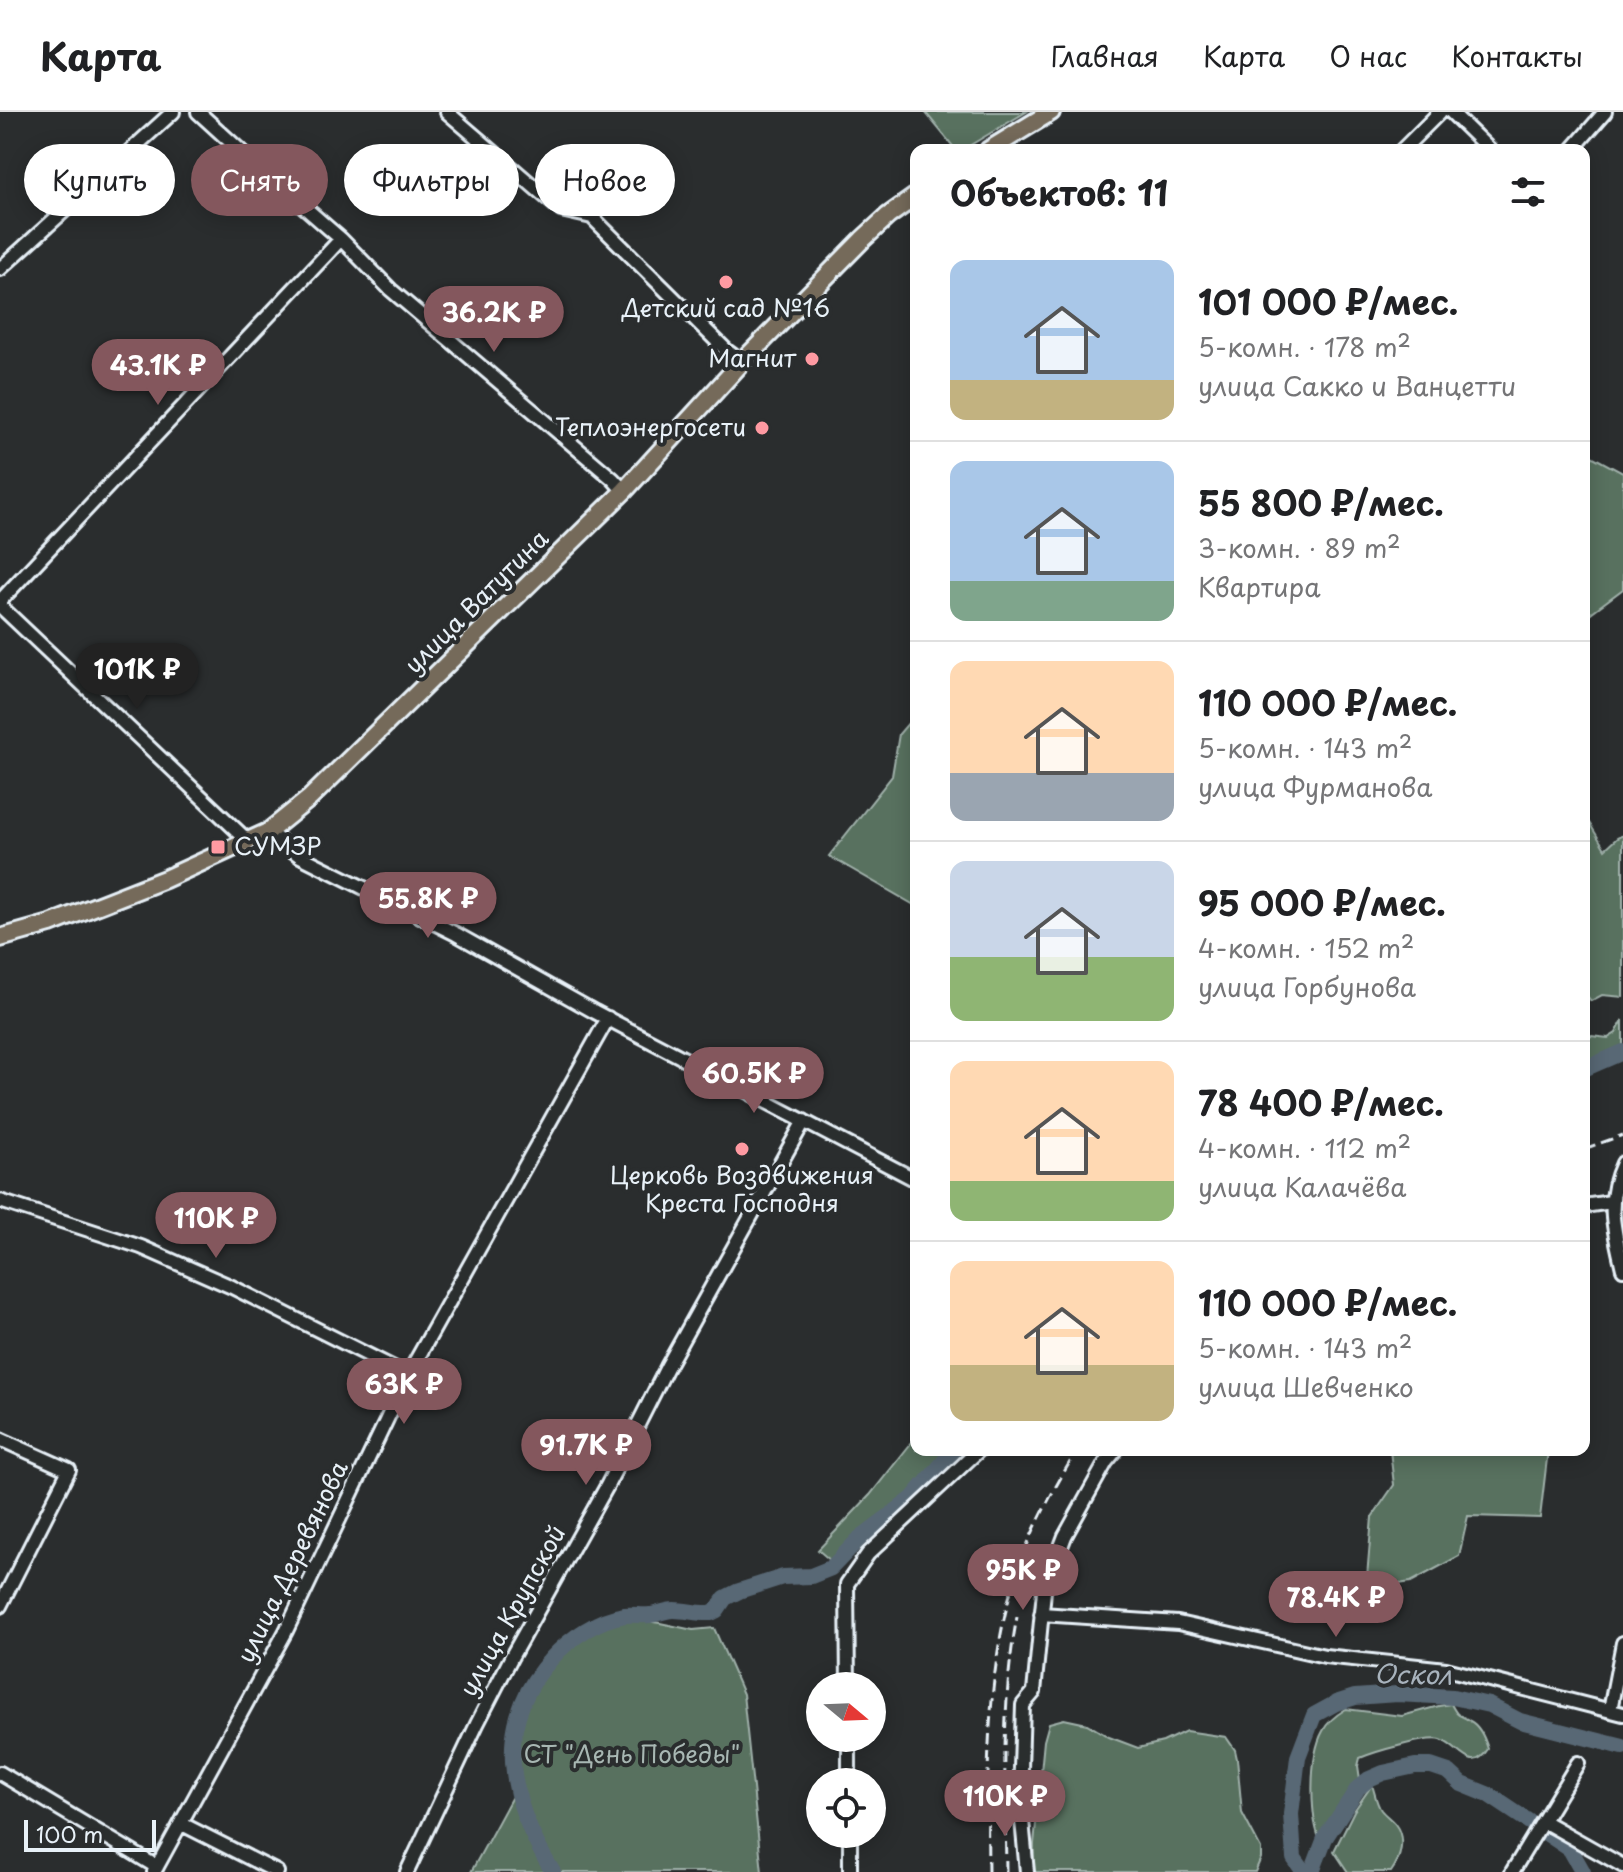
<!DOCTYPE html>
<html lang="ru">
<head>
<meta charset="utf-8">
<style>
	body { margin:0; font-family:"Playpen Sans",sans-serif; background:#f2f2f2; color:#202124; height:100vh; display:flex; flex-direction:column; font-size:30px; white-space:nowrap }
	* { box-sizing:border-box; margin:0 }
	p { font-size:26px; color:#757577 }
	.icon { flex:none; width:44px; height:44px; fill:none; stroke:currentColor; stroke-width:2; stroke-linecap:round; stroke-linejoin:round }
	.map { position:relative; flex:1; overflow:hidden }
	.details { position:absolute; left:910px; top:32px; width:680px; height:1312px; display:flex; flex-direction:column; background:#fff; border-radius:16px; box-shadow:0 4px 20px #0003 }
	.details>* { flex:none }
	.top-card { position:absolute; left:24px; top:32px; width:760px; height:72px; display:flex; gap:16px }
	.needle { width:52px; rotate:109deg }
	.controls { position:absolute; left:806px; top:1560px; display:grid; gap:16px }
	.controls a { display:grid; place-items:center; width:80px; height:80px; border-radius:50%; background:#fff; box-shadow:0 4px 20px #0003; font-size:40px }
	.scale { position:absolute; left:24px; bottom:20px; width:132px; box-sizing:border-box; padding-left:8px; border:4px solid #e8f1f8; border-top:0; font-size:22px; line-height:28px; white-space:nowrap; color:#e8f1f8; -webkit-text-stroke:6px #2a2d2e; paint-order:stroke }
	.price { position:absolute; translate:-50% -68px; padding:0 18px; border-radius:28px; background:#84575d; color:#fff; font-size:26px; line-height:52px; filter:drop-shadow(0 2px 4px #0008) }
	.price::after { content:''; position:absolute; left:50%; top:48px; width:24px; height:18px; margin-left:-12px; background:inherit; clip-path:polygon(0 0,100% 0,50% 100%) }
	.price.selected { background:#222; color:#fff }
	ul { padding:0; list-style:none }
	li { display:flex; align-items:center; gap:24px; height:200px; padding:0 40px }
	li+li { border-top:2px solid #e0e0e0 }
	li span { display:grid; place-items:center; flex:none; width:224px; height:160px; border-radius:16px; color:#555 }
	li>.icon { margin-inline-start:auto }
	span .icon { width:96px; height:96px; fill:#fffc; stroke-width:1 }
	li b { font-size:34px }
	h2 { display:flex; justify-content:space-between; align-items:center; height:96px; padding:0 40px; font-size:34px }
	.pill { padding:0 28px; border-radius:36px; background:#fff; box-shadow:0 4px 20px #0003; font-size:28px; line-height:72px }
	.pill.selected { background:#84575d; color:#fff }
	header { display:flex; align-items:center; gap:48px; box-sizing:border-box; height:112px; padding:0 40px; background:#fff; border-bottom:2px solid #e0e0e0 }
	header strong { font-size:38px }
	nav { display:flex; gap:44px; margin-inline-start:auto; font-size:28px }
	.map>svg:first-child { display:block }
</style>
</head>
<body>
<header>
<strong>Карта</strong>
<nav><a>Главная</a><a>Карта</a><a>О нас</a><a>Контакты</a></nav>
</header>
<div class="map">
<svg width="1623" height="1760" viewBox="0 0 1623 1760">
	<rect width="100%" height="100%" fill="#2a2d2e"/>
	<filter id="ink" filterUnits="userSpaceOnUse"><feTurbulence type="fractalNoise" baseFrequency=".0125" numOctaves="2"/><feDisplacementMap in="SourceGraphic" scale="16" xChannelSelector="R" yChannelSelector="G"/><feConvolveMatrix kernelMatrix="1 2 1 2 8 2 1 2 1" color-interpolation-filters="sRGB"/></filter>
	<g filter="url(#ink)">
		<path fill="#59715e" stroke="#a0b1ab" stroke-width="2" d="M 925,0 L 1026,0 L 962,38 L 956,38 Z
			M 1584,340 L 1623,361 L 1623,477 L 1584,506 Z
			M 916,602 L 916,794 L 829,744 L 892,664 L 899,622 Z
			M 1588,709 L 1605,737 L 1617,726 L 1623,723 L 1623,885 L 1602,883 L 1591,889 L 1584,880 L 1584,711 Z
			M 1623,908 L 1623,945 L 1611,952 L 1604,947 L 1584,949 L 1584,926 L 1591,924 L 1608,926 L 1616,921 Z
			M 916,1325 L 916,1338 L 965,1338 L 952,1355 L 910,1387 L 882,1416 L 837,1454 L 818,1438 L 870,1383 Z
			M 1390,1338 L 1548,1338 L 1540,1406 L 1468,1404 L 1459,1444 L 1411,1470 L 1366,1477 L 1372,1405 L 1394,1373 Z
			M 625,1506 L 660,1511 L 693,1518 L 714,1516 L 743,1582 L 762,1760 L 555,1760 C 530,1721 507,1662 516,1614 C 522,1586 548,1552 570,1534 C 586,1521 606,1513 625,1506 Z
			M 1451,1592 C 1459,1607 1458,1601 1470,1609 C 1480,1614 1485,1627 1488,1637 C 1471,1664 1459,1634 1441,1628 C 1428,1624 1374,1640 1360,1646 L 1358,1654 L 1360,1667 L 1342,1692 L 1322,1733 C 1309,1707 1309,1644 1323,1619 C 1328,1609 1336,1603 1346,1597 L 1402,1604 L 1439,1594 Z
			M 1064,1607 L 1087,1612 L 1109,1625 L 1138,1636 L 1163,1630 L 1186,1619 L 1226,1625 L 1235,1638 L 1237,1647 L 1242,1701 L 1261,1737 L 1261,1746 L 1255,1760 L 1033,1760 L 1034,1732 L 1044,1629 L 1049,1611 Z
			M 1372,1673 C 1375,1681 1376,1691 1381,1698 C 1385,1703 1391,1707 1395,1712 C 1406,1726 1401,1746 1391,1760 L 1348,1760 L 1334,1739 L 1354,1699 Z
			M 515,1679 L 521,1707 L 550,1760 L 471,1760 Z"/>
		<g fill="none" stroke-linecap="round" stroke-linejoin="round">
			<path stroke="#596875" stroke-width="16" d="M 1584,957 L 1623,940
				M 553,1760 C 509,1690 491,1612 552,1546 C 570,1526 598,1507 625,1503 C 634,1502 642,1504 650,1503 C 658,1502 666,1498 674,1498 C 687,1498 698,1502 711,1501 L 717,1498 L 725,1486 L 739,1479 L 783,1465 L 811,1464 L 831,1456 L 860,1426 L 912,1387 L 954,1338
				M 1304,1760 L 1294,1746 L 1291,1702 L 1298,1645 L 1314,1603 L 1336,1591 L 1355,1585 L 1397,1582 L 1453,1585 L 1489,1593 L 1520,1609 L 1623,1635
				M 1312,1760 L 1325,1726 L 1358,1676 L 1369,1667 L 1383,1661 L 1415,1654 L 1431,1654 L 1449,1660 L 1462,1672 L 1489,1683 L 1570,1737 L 1583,1760"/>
			<defs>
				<path id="minor" d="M 198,0 L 256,53 L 341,127 L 391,178 L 613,367 L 624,379
					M 447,0 L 561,98 L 592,105 L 727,239 L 742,250
					M 1451,0 L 1490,38
					M 1402,38 L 1440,0
					M 1572,38 L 1605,0
					M 0,157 L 173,0
					M 0,489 L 341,127
					M 0,494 L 248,729
					M 268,720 L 300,744 L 456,822 L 595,900 L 916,1068
					M 1623,1051 C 1605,1089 1614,1118 1623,1157
					M 0,1089 L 141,1135 L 232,1175 L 408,1263
					M 1584,1094 L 1611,1090
					M 0,1327 L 69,1358 L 0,1494
					M 1041,1502 L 1178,1511 L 1325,1544 L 1446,1557 L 1623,1602
					M 848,1574 L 847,1472 L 868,1442 L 979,1338
					M 1610,1598 L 1623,1531
					M 849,1626 L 849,1670
					M 0,1661 L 157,1755
					M 1543,1709 L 1623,1754
					M 182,1712 L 277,1760
					M 850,1722 L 850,1760
					M 154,1760 L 286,1519 L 408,1263 L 608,906
					M 407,1760 L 477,1612 L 512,1544 L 607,1374 L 667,1255 L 804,1009
					M 1027,1760 L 1020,1688 L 1023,1593 L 1034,1580 L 1044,1479 L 1065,1424 L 1106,1350 L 1116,1338
					M 1512,1760 L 1578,1651"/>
				<path id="major" d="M 989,38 L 1051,0
					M 0,826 L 50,812 L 165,767 L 248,729 L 268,720 L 310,686 L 624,379 L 742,250 L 862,128 L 888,104 L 916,84"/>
			</defs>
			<use href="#minor" stroke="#e8f1f8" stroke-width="18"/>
			<use href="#major" stroke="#e8f1f8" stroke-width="22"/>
			<use href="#minor" stroke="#2a2d2e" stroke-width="12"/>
			<use href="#major" stroke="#746a5a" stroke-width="16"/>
			<path stroke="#e8f1f8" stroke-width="3" stroke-dasharray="12 6" stroke-linecap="butt" d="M 1584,1037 L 1623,1023
				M 988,1760 C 987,1666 986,1573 1010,1482 C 1024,1431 1050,1383 1077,1338
				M 1006,1760 C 1005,1675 1001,1589 1017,1505"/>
		</g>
	</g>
	<g fill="#ff9aa2" stroke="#2a2d2e" stroke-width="3">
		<circle cx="726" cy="170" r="8"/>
		<circle cx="812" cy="247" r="8"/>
		<circle cx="762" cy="316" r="8"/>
		<rect x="210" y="727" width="16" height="16" rx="4"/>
		<circle cx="742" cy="1037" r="8"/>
	</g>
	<g text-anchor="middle" stroke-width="8" stroke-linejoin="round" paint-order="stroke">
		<g font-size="24" fill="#e8f1f8" stroke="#2a2d2e">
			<text x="726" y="205">Детский сад №16</text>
			<text x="796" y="255" text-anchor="end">Магнит</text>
			<text x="746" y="324" text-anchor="end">Теплоэнергосети</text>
			<text x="234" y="743" text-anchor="start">СУМЗР</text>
			<text x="742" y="1072">Церковь Воздвижения<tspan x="742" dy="28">Креста Господня</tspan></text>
		</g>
		<g font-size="24" fill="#e8f1f8" stroke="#2a2d2e">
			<text transform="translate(477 490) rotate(-45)" y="8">улица Ватутина</text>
			<text transform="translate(293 1450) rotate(-64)" y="8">улица Деревянова</text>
			<text transform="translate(513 1499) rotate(-61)" y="8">улица Крупской</text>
		</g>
		<g font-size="24" fill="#a8b7b3" stroke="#2a2d2e">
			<text x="632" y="1651">СТ "День Победы"</text>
		</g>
		<g font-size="26" font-style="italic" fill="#a8b3bd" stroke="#2a2d2e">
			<text transform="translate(1413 1563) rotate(1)" y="9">Оскол</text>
		</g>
	</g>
</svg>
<div class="controls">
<a><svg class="needle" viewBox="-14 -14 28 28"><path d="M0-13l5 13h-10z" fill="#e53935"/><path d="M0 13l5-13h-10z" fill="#757577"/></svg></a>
<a><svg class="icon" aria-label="locate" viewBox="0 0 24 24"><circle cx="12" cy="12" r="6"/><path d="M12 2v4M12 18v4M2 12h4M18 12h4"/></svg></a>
</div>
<div class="scale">100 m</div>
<b class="price" style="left:494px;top:242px">36.2K ₽</b>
<b class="price" style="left:158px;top:295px">43.1K ₽</b>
<b class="price selected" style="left:137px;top:599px">101K ₽</b>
<b class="price" style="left:428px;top:828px">55.8K ₽</b>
<b class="price" style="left:754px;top:1003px">60.5K ₽</b>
<b class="price" style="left:216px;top:1148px">110K ₽</b>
<b class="price" style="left:404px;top:1314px">63K ₽</b>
<b class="price" style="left:586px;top:1375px">91.7K ₽</b>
<b class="price" style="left:1023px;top:1500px">95K ₽</b>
<b class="price" style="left:1336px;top:1527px">78.4K ₽</b>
<b class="price" style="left:1005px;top:1726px">110K ₽</b>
<div class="top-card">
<a class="pill">Купить</a>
<a class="pill selected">Снять</a>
<a class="pill">Фильтры</a>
<a class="pill">Новое</a>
</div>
<section class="details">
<h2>Объектов: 11<svg class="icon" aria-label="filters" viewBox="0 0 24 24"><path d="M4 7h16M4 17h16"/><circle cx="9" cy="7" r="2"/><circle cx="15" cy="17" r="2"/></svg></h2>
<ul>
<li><span style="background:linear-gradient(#a9c7e8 75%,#c2b280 0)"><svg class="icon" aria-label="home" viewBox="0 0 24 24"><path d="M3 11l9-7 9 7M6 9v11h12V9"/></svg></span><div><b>101 000 ₽/мес.</b><p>5-комн. · 178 m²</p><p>улица Сакко и Ванцетти</p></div></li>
<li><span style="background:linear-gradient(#a9c7e8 75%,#7fa58c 0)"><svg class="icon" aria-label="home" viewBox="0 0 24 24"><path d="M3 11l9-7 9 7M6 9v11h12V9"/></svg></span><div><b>55 800 ₽/мес.</b><p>3-комн. · 89 m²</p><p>Квартира</p></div></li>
<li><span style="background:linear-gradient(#ffd9b3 70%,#9aa5b1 0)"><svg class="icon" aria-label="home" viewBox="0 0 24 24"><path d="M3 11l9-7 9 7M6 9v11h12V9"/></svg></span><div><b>110 000 ₽/мес.</b><p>5-комн. · 143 m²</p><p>улица Фурманова</p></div></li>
<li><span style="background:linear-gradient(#c9d6e8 60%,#8fb573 0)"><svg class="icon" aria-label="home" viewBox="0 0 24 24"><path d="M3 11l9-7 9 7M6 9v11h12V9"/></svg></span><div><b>95 000 ₽/мес.</b><p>4-комн. · 152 m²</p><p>улица Горбунова</p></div></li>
<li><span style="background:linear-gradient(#ffd9b3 75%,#8fb573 0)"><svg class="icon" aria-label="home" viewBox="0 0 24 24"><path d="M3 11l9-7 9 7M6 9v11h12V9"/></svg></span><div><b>78 400 ₽/мес.</b><p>4-комн. · 112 m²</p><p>улица Калачёва</p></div></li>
<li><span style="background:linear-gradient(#ffd9b3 65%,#c2b280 0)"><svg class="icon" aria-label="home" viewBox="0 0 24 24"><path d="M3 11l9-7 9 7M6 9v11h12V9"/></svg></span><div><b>110 000 ₽/мес.</b><p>5-комн. · 143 m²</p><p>улица Шевченко</p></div></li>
</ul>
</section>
</div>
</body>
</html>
